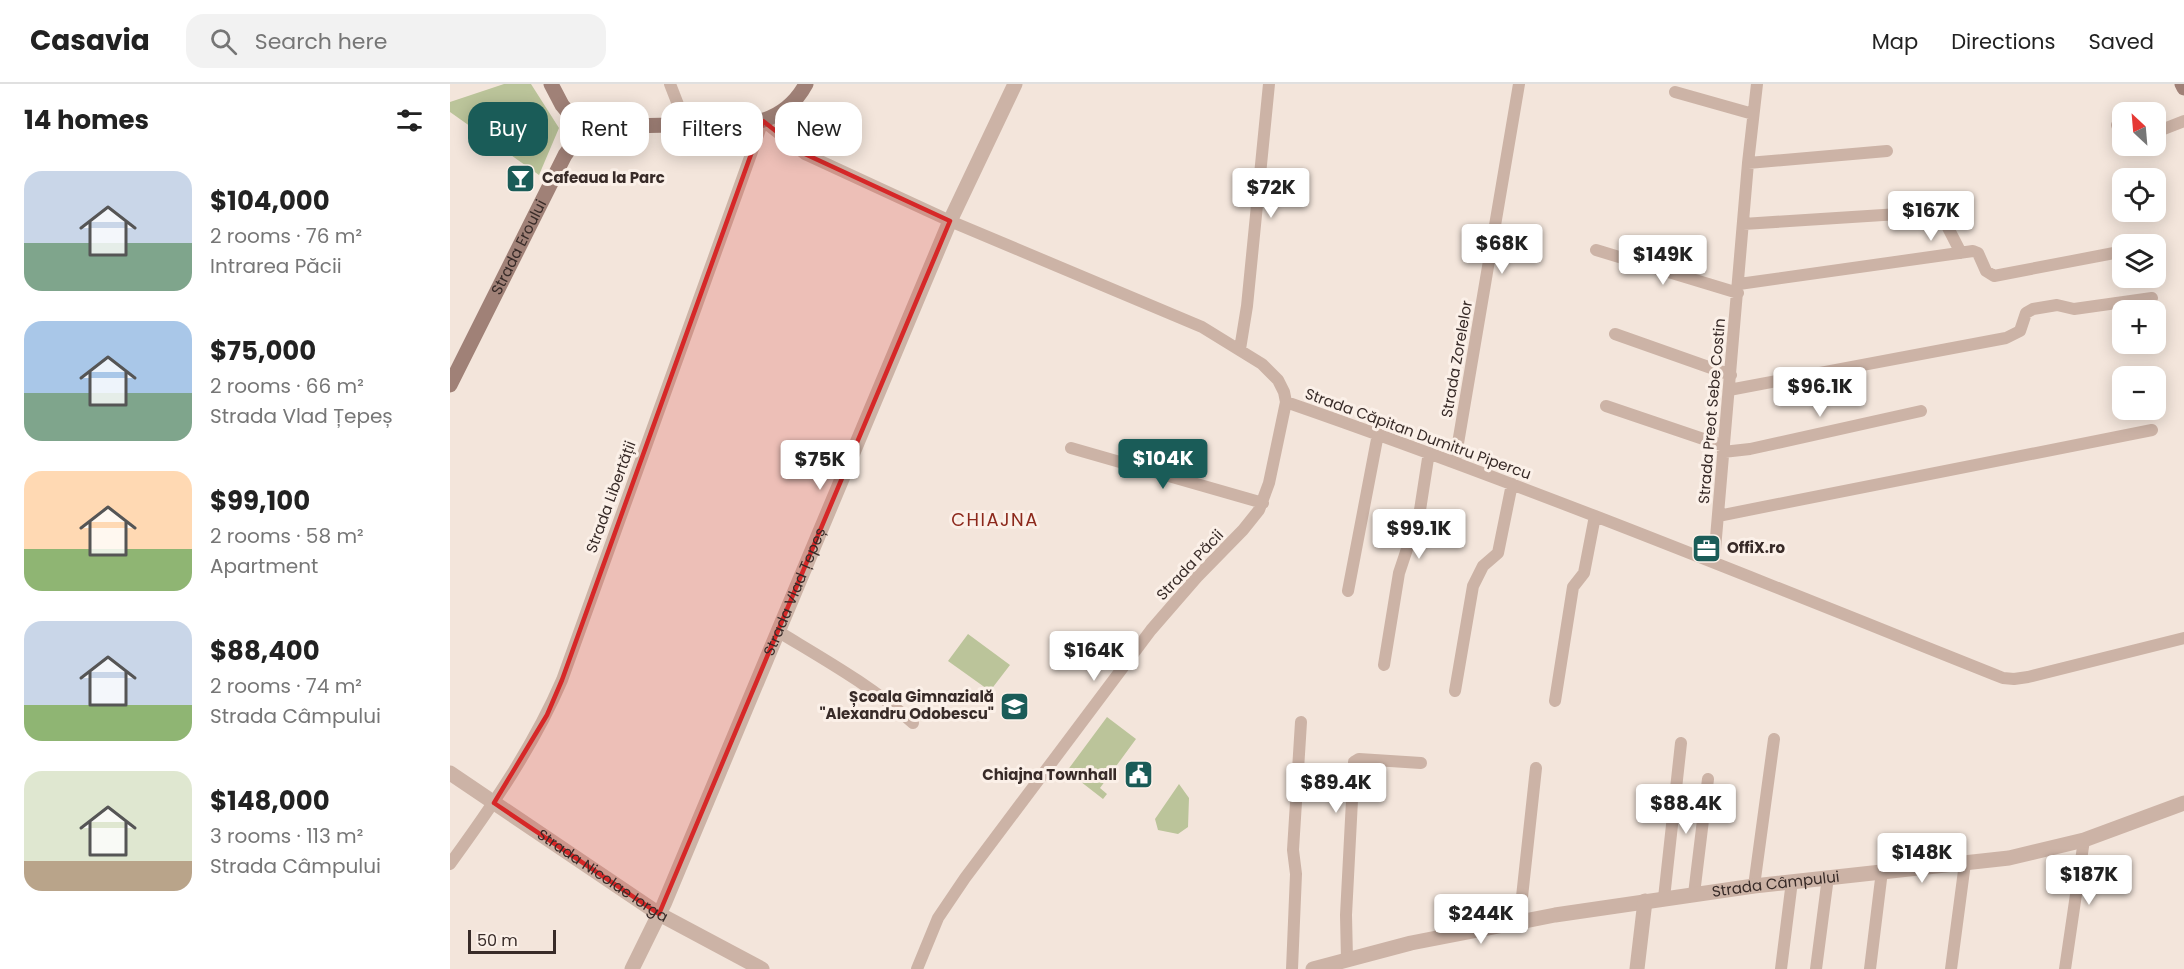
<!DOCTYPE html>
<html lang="en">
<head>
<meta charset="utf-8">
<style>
	body { margin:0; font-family:Poppins,sans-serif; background:#f2f2f2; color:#222; height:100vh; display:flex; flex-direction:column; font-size:22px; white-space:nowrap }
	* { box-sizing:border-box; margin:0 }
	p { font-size:20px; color:#767676 }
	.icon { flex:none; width:33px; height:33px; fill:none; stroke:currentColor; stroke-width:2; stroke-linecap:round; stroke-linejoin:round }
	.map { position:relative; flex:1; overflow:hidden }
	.drawer { display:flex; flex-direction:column; background:#fff; width:450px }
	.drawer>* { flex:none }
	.top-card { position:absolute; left:18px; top:18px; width:570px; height:54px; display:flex; gap:12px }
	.needle { width:39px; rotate:334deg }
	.tools { position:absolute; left:1662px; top:18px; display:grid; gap:12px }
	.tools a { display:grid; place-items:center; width:54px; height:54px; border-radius:12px; background:#fff; box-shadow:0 3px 15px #0003; font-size:30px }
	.scale { position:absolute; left:18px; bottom:15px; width:88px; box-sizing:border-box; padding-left:6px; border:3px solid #382b28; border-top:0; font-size:16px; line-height:21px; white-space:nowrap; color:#382b28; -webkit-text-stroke:4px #fbf0e8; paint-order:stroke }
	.price { position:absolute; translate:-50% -51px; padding:0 14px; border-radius:6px; background:#fff; color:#222; font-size:20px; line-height:39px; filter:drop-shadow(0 2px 3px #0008) }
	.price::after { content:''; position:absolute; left:50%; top:36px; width:18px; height:14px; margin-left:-9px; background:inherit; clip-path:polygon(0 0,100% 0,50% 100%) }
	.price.active { background:#1a5c58; color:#fff }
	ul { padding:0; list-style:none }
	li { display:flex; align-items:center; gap:18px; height:150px; padding:0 24px }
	li span { display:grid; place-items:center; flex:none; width:168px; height:120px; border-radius:18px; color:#555 }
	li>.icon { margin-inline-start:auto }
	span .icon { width:72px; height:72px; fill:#fffc; stroke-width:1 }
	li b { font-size:26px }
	h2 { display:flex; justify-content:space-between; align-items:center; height:72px; padding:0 24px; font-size:26px }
	.pill { padding:0 21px; border-radius:18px; background:#fff; box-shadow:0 3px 15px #0003; font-size:21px; line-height:54px }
	.pill.active { background:#1a5c58; color:#fff }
	header { display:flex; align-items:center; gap:36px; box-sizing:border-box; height:84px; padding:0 30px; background:#fff; border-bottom:2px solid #e0e0e0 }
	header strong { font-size:28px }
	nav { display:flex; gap:33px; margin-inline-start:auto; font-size:21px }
	.search { width:420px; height:54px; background:#f2f2f2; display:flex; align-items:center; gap:15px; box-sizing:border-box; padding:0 21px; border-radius:18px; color:#767676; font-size:22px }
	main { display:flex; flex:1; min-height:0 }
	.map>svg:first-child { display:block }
</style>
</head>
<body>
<header>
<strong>Casavia</strong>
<div class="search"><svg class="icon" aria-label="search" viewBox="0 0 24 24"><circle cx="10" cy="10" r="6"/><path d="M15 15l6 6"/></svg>Search here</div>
<nav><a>Map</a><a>Directions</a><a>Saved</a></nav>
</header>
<main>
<section class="drawer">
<h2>14 homes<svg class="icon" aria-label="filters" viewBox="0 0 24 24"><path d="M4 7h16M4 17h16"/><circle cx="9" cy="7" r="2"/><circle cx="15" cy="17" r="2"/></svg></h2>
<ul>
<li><span style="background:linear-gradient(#c9d6e8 60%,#7fa58c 0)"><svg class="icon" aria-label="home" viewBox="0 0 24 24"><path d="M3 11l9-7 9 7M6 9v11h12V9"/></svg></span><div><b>$104,000</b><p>2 rooms · 76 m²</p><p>Intrarea Păcii</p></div></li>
<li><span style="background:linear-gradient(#a9c7e8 60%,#7fa58c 0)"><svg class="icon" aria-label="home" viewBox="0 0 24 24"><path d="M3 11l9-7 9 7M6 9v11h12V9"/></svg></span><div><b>$75,000</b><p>2 rooms · 66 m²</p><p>Strada Vlad Țepeș</p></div></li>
<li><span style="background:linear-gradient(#ffd9b3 65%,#8fb573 0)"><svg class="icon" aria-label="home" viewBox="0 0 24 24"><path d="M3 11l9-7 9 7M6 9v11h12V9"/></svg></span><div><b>$99,100</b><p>2 rooms · 58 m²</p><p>Apartment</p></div></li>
<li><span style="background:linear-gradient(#c9d6e8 70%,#8fb573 0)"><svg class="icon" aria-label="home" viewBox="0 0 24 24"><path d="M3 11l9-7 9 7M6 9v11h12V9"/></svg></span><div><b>$88,400</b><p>2 rooms · 74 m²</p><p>Strada Câmpului</p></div></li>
<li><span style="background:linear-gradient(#dfe7d0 75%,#b9a48a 0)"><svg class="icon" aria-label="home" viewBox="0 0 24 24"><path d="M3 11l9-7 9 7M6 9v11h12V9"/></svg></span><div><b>$148,000</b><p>3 rooms · 113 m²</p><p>Strada Câmpului</p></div></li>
</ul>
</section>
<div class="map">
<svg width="1734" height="885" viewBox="0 0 1734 885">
	<rect width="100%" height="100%" fill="#f3e5db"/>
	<path fill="#bbc49a" d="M 54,0 L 81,0 L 109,44 L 89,91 L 0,28 L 0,18 Z
		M 518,550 L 560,581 L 540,607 L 498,577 Z
		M 657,633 L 686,655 L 650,704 L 657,710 L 653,715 L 617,687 Z
		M 729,700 L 739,714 L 738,743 L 728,750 L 708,746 L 705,735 Z"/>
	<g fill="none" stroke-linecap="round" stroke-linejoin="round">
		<path stroke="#ccb3a6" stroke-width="12" d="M 220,0 L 236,41
			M 1225,8 L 1303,30
			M 1667,41 L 1672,55
			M 1706,48 L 1734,37
			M 1298,79 L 1437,67
			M 1293,140 L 1480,128 L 1493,134 L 1511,169
			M 1146,166 L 1288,209
			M 1289,200 L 1523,167 L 1528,169 L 1536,187 L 1544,192 L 1664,169
			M 1165,250 L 1281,291
			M 790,265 L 797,222 L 819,0
			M 1279,306 L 1556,254 L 1570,247 L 1576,229 L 1583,225 L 1607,221 L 1624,225 L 1702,214
			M 836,318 C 1078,402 1315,499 1553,594 L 1564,595 L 1578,593 L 1734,554
			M 1156,322 L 1274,362
			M 621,364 L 813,419
			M 1273,368 L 1300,365 L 1471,327
			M 1005,377 L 1069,0
			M 1268,432 L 1702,346
			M 1264,477 L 1298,79 L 1307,0
			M 898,507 L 928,350
			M 329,548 C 375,576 422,602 463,639
			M 934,581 L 949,489 L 970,426 L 979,368
			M 1005,607 L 1023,502 L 1033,482 L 1048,469 L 1062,400
			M 1105,617 L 1123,503 L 1134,489 L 1145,432
			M 0,780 C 43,721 83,663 112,596 L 313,37 L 355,70 L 500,137 L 752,243 L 812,280 L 828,296 L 834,308 L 836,318 L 819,399 L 809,426 L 793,446 L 747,493 L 701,546 L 515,794 L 488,834 L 467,885
			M 1304,802 L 1324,655
			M 1244,810 L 1258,695
			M 1214,814 L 1231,659
			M 1071,837 L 1071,822 L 1086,684
			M 897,876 L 896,831 L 904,678 L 909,675 L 971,679
			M 842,885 L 846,790 L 843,766 L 851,638
			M 1331,885 L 1342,797
			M 1366,885 L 1378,793
			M 1420,885 L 1432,787
			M 1501,885 L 1515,779
			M 1615,885 L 1634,756"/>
		<g stroke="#ccb3a6" stroke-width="15">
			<path id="s1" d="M 0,689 L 209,830 L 312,885"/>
			<path id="s2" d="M 182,885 L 214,820 L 500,137 L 565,0"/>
			<path id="s3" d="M 863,885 L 961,859 L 1105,831 L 1304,802 L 1559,774 L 1634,756 L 1734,719"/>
			<path d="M 1187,885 L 1195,817"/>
		</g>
		<g stroke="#a08177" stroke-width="15">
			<path d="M 101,0 L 112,21 L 136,50"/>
			<path d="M 1732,0 L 1734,4"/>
			<path id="s4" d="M 0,301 L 115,71 C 125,56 136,48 154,44 C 181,41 210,41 237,41 C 284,41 330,48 356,0"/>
		</g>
	</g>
	<path fill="#d62828" fill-opacity="0.2" stroke="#d62828" stroke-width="4.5" stroke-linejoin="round" d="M 313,37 L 355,70 L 500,137 L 209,830 L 44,719 L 97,631 L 112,596 Z"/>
	<defs>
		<symbol id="bar-square" viewBox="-11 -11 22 22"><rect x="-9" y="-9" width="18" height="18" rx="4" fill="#1a5c58" stroke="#fbf0e8"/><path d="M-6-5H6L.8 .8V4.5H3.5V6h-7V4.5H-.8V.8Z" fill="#fff"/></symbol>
		<symbol id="office-square" viewBox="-11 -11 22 22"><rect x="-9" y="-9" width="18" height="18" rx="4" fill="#1a5c58" stroke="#fbf0e8"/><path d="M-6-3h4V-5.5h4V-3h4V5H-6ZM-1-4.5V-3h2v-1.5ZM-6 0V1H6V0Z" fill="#fff"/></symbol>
		<symbol id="school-square" viewBox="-11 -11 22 22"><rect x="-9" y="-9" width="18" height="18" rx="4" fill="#1a5c58" stroke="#fbf0e8"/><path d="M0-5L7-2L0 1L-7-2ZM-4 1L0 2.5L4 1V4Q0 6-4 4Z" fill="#fff"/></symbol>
		<symbol id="civic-square" viewBox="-11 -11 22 22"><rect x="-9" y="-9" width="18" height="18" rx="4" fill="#1a5c58" stroke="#fbf0e8"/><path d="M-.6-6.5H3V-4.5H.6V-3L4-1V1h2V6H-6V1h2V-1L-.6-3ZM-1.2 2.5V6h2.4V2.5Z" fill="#fff"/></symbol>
	</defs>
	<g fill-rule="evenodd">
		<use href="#bar-square" x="54" y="78" width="33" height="33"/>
		<use href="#office-square" x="1240" y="448" width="33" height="33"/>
		<use href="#school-square" x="548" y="606" width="33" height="33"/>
		<use href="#civic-square" x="672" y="674" width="33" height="33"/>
	</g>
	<g text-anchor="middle" stroke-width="6" stroke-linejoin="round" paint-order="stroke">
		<g font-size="15" font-weight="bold" fill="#382b28" stroke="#fbf0e8" text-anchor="start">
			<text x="92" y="99">Cafeaua la Parc</text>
			<text x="1277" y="469">OffiX.ro</text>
			<text x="544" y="618" text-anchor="end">Școala Gimnazială<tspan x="544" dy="17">"Alexandru Odobescu"</tspan></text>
			<text x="667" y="696" text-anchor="end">Chiajna Townhall</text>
		</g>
		<g font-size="15" fill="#382b28" stroke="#fbf0e8">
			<text dy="5" stroke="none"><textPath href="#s4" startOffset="154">Strada Eroului</textPath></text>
			<text transform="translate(1007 275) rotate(-80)" y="5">Strada Zorelelor</text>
			<text transform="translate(1262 327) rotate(-85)" y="5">Strada Preot Sebe Costin</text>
			<text transform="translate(968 350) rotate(20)" y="5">Strada Căpitan Dumitru Pipercu</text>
			<text transform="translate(161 413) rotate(-70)" y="5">Strada Libertății</text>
			<text transform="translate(740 481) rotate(-47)" y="5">Strada Păcii</text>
			<text dy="5" stroke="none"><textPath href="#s2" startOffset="411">Strada Vlad Țepeș</textPath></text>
			<text dy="5" stroke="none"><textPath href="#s1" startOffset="184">Strada Nicolae Iorga</textPath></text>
			<text dy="5" stroke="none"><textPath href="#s3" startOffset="471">Strada Câmpului</textPath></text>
		</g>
		<g font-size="18" letter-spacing="1.5" fill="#8c281b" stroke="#fbf0e8">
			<text x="545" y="442">CHIAJNA</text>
		</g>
	</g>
</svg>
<div class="tools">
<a><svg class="needle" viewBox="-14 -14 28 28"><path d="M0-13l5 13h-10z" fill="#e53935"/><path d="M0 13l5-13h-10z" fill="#767676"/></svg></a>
<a><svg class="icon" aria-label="locate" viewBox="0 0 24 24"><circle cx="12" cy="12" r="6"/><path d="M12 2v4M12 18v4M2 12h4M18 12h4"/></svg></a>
<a><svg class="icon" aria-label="layers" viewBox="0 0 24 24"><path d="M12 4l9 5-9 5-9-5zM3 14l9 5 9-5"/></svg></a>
<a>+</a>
<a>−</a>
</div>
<div class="scale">50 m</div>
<b class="price" style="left:821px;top:135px">$72K</b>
<b class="price" style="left:1481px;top:158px">$167K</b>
<b class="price" style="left:1052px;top:191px">$68K</b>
<b class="price" style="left:1213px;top:202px">$149K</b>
<b class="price" style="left:1370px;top:334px">$96.1K</b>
<b class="price active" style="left:713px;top:406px">$104K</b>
<b class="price" style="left:370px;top:407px">$75K</b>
<b class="price" style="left:969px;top:476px">$99.1K</b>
<b class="price" style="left:644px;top:598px">$164K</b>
<b class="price" style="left:886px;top:730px">$89.4K</b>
<b class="price" style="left:1236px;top:751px">$88.4K</b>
<b class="price" style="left:1472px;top:800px">$148K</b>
<b class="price" style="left:1639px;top:822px">$187K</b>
<b class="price" style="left:1031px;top:861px">$244K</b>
<div class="top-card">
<a class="pill active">Buy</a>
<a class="pill">Rent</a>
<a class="pill">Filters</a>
<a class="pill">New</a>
</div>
</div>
</main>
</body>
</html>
